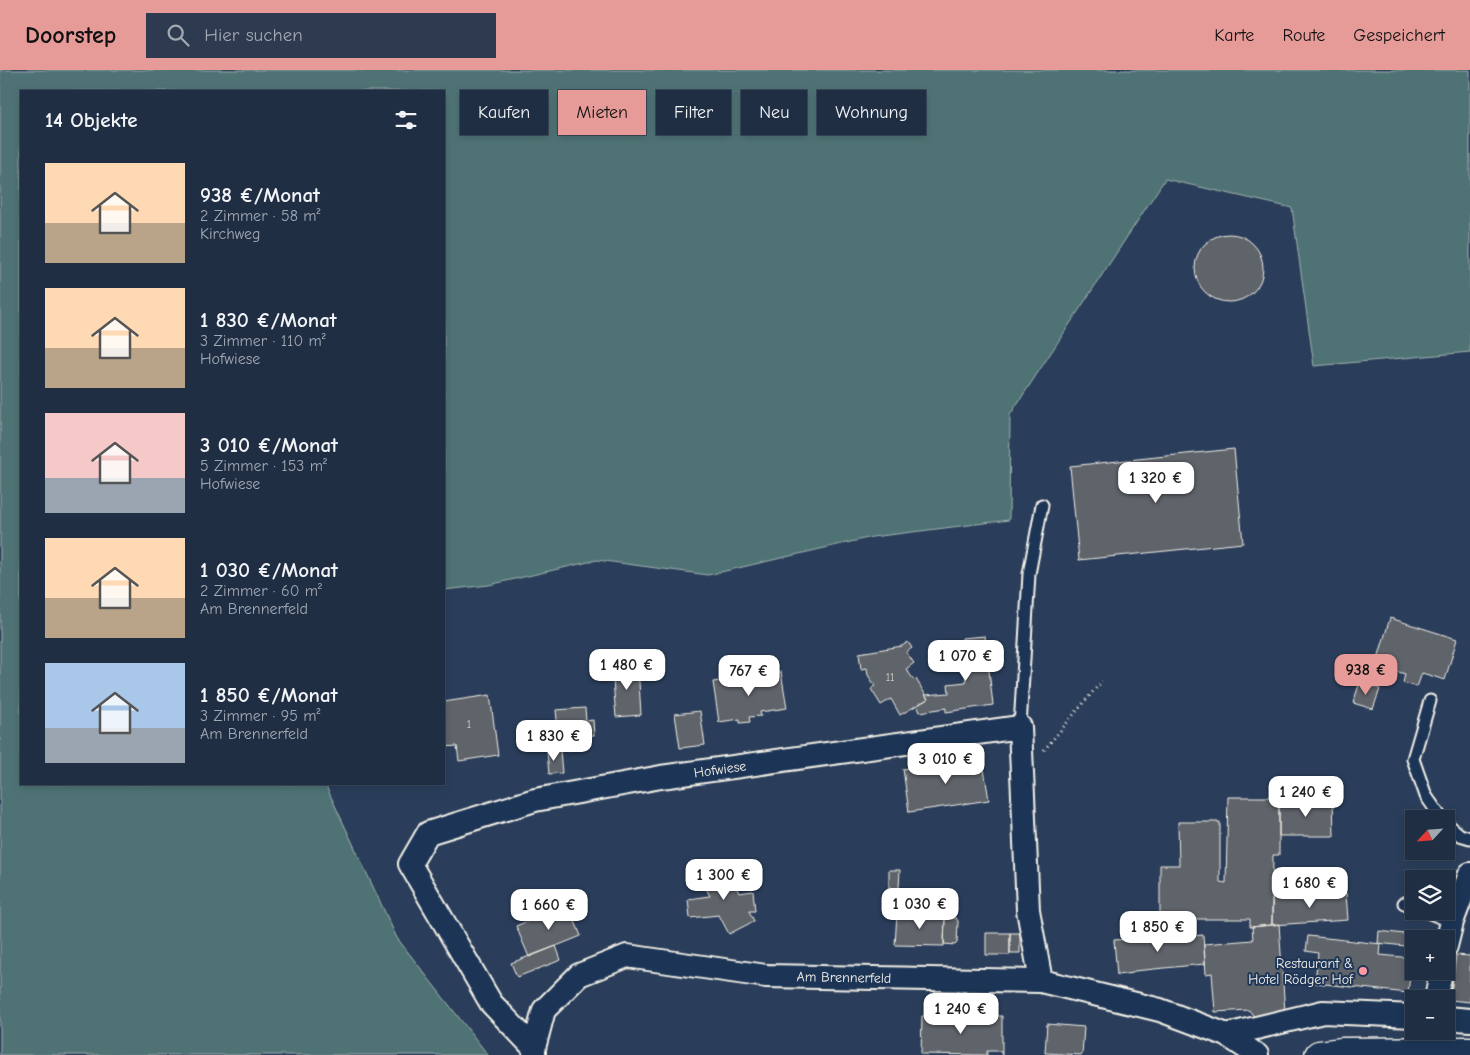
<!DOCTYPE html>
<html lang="de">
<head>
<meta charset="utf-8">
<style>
	body { margin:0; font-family:"Comic Neue",sans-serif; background:#2d3a4f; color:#f1f3f6; height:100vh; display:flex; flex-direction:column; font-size:19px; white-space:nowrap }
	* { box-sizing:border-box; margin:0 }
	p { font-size:16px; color:#a2a8b2 }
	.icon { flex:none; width:28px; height:28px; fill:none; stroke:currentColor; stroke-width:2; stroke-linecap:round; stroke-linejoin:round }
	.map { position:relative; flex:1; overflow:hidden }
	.sheet { position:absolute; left:20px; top:20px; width:425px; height:695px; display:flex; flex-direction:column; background:#202e44; border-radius:0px; box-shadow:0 2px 8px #0003,0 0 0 1px #3d4a5d }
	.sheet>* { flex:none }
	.guide { position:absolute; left:460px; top:20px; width:475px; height:45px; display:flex; gap:10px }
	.needle { width:32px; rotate:244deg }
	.tools { position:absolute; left:1405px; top:740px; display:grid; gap:10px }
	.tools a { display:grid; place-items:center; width:50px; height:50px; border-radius:0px; background:#202e44; box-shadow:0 2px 8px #0003,0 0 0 1px #3d4a5d; font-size:25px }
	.price { position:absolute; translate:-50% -42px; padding:0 11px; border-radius:10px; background:#fff; color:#222; font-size:16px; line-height:32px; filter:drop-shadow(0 1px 2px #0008) }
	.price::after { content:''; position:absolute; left:50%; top:30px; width:15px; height:11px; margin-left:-8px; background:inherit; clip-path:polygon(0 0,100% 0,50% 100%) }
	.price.current { background:#e69b98; color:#111 }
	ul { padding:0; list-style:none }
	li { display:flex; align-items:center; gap:15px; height:125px; padding:0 25px }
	li span { display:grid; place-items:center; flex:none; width:140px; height:100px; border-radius:0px; color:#555 }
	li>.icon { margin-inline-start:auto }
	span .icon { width:60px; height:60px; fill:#fffc; stroke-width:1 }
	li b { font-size:21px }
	h2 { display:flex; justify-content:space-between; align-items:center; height:60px; padding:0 25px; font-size:21px }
	.tag { padding:0 18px; border-radius:0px; background:#202e44; box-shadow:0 2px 8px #0003,0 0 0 1px #3d4a5d; font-size:18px; line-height:45px }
	.tag.current { background:#e69b98; color:#111 }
	header { display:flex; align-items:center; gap:30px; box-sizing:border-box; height:70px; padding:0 25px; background:#e69b98; color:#111 }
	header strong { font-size:24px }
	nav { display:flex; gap:28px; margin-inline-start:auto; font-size:18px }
	.search { width:350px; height:45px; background:#2d3a4f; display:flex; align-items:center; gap:12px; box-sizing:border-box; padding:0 18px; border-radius:0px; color:#a2a8b2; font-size:19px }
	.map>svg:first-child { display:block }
</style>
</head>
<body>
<header>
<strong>Doorstep</strong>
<div class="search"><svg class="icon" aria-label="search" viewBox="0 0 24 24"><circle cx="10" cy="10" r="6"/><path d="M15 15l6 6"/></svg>Hier suchen</div>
<nav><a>Karte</a><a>Route</a><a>Gespeichert</a></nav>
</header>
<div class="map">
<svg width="1470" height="985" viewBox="0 0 1470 985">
	<rect width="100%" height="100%" fill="#2a3e5b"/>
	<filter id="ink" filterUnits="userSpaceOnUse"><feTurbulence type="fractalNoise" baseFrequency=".02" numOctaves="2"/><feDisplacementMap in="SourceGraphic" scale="10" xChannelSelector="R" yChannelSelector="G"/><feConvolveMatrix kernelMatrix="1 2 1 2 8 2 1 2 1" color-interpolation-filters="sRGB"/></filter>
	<g filter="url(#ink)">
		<path fill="#4f7375" stroke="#a2b2ae" d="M 0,0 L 1470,0 L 1470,282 L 1314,296 L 1292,138 L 1165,109 L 1010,345 L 1009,450 L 872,467 L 708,505 L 597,490 L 489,515 L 444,520 L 444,21 L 21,21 L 21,714 L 325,714 L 397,868 L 488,985 L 0,985 Z"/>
		<path fill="#5f646a" stroke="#f4f1e8" d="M1195 198a34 34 0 1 1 68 0a34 34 0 1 1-68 0Z
			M 1234,379 L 1243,473 L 1079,490 L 1070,396 Z
			M 1390,548 L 1457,569 L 1445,610 L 1422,603 L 1417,617 L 1403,613 L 1405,604 L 1376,595 Z
			M 985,566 L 993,635 L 946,642 L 946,638 L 920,642 L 917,635 L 928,629 L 925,625 L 949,623 L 948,614 L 966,612 L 962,568 Z
			M 908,572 L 912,578 L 906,582 L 914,593 L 906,599 L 914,610 L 916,609 L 928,629 L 900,645 L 891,629 L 881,635 L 871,619 L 875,616 L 868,605 L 867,598 L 861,599 L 859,583 L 902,576 Z
			M 638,596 L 641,645 L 616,647 L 612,598 Z
			M 781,602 L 787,638 L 760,642 L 761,646 L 749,647 L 750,652 L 740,653 L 740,649 L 719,652 L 713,612 Z
			M 1360,612 L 1380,619 L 1373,639 L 1353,633 Z
			M 490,625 L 498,685 L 459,691 L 457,676 L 444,677 L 444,632 Z
			M 585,638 L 586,651 L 593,650 L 594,665 L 587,666 L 588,678 L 560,681 L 556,640 Z
			M 700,641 L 705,675 L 680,678 L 675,644 Z
			M 560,680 L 562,703 L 549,704 L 547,681 Z
			M 982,687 L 989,730 L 909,742 L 903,699 Z
			M 1228,727 L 1279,727 L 1279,785 L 1273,785 L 1272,855 L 1250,857 L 1250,849 L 1160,849 L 1160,795 L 1179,795 L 1178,752 L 1220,752 L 1220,812 L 1226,813 Z
			M 1279,729 L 1333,730 L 1334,766 L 1279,766 Z
			M 725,794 L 739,823 L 753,821 L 755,841 L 749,841 L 754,851 L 729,864 L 719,845 L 690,848 L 688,829 L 710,826 L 700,807 Z
			M 889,800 L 900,800 L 899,818 L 889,818 Z
			M 1346,823 L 1348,850 L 1272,855 L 1272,828 Z
			M 568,834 L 581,866 L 529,887 L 516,856 Z
			M 897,844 L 945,846 L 944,876 L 895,875 Z
			M 945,848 L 956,848 L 958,851 L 957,873 L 955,875 L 944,874 Z
			M 1279,854 L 1285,943 L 1255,948 L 1249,940 L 1215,942 L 1212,903 L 1206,904 L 1204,874 L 1253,870 L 1252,857 Z
			M 1379,861 L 1429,867 L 1429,869 L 1414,869 L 1414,877 L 1378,873 Z
			M 986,863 L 1010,863 L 1010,885 L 986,885 Z
			M 1010,863 L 1020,863 L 1020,883 L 1010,883 Z
			M 1203,865 L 1205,894 L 1134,901 L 1133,903 L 1117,905 L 1114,870 L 1143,868 L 1144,870 Z
			M 1308,866 L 1381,874 L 1380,885 L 1412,888 L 1408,923 L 1315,913 L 1318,883 L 1306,881 Z
			M 556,876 L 561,890 L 517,907 L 511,893 Z
			M 1456,885 L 1470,886 L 1470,932 L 1450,930 Z
			M 955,940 L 970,940 L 969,946 L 955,946 Z
			M 922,946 L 1002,946 L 1002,985 L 1000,981 L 987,981 L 987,985 L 921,984 Z
			M 1047,954 L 1084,957 L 1082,985 L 1045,983 Z"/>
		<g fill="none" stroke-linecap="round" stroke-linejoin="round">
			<defs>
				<path id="lane" d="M 1430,631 L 1413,689 L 1426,726 L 1442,749
					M 1020,657 L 1029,504 L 1042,435
					M 1446,753 L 1460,765 L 1470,768
					M 1404,833 L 1414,837
					M 1425,841 L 1452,852"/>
				<path id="street" d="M 1446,876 L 1452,852 L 1470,804
					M 1436,929 L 1441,901
					M 1446,948 L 1470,950
					M 1227,965 L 1323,942 L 1414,946
					M 534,978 L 491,933 L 410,794 L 428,763 L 535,730 L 661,707 L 1020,657 L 1028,840 L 1041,911
					M 534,985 L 534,978 L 544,940 L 579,905 L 627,886 L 766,906 L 1041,911 L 1160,940 L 1227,965 L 1257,985"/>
				<path id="primary" d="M 1319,985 L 1342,982 L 1470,981"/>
			</defs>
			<use href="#lane" stroke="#f4f1e8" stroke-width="15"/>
			<use href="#street" stroke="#f4f1e8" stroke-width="26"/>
			<use href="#primary" stroke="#f4f1e8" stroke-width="31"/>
			<path stroke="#f4f1e8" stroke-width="3" stroke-dasharray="1 4" stroke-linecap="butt" d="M 1044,680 L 1102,611"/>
			<use href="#lane" stroke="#1d3557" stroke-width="11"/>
			<use href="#street" stroke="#1d3557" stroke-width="22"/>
			<use href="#primary" stroke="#1d3557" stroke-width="28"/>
		</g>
	</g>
	<circle fill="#ff9aa2" stroke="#1d3557" stroke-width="2" cx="1363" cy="901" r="5"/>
	<g text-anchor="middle" stroke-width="4" stroke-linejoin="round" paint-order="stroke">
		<g font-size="11" fill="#cfcec8">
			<text x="890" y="611">11</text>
			<text x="469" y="658">1</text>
		</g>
		<g font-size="14" fill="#f4f1e8" stroke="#1d3557">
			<text transform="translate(720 699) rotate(-8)" y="5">Hofwiese</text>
			<text transform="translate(844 907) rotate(1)" y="5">Am Brennerfeld</text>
		</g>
		<g font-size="14" fill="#f4f1e8" stroke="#1d3557" text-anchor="end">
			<text x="1353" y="898">Restaurant &amp;<tspan x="1353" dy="16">Hotel Rödger Hof</tspan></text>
		</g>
	</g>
</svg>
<div class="tools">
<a><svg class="needle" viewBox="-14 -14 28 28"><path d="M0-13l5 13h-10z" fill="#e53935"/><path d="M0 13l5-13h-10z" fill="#a2a8b2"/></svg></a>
<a><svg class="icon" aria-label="layers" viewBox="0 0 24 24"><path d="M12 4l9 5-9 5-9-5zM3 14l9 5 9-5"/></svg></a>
<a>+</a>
<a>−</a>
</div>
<b class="price" style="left:1156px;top:434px">1 320 €</b>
<b class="price" style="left:966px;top:612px">1 070 €</b>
<b class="price" style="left:627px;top:621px">1 480 €</b>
<b class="price current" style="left:1366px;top:626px">938 €</b>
<b class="price" style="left:749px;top:627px">767 €</b>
<b class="price" style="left:554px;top:692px">1 830 €</b>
<b class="price" style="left:946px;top:715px">3 010 €</b>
<b class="price" style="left:1306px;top:748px">1 240 €</b>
<b class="price" style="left:724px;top:831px">1 300 €</b>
<b class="price" style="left:1310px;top:839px">1 680 €</b>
<b class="price" style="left:920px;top:860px">1 030 €</b>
<b class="price" style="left:549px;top:861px">1 660 €</b>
<b class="price" style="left:1158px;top:883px">1 850 €</b>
<b class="price" style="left:961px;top:965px">1 240 €</b>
<div class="guide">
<a class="tag">Kaufen</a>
<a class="tag current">Mieten</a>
<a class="tag">Filter</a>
<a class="tag">Neu</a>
<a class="tag">Wohnung</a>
</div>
<section class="sheet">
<h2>14 Objekte<svg class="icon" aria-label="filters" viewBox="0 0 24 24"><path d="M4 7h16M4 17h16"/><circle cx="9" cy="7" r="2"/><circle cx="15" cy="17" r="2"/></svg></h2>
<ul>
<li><span style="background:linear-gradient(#ffd9b3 60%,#b9a48a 0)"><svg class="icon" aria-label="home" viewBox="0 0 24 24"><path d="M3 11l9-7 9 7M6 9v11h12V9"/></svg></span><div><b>938 €/Monat</b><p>2 Zimmer · 58 m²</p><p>Kirchweg</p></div></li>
<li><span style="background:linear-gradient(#ffd9b3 60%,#b9a48a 0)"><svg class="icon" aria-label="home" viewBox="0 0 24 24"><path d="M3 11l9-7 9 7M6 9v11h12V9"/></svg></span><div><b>1 830 €/Monat</b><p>3 Zimmer · 110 m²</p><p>Hofwiese</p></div></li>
<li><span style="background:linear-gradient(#f6c9c9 65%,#9aa5b1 0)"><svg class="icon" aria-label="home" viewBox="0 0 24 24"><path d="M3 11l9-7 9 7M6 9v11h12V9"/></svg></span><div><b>3 010 €/Monat</b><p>5 Zimmer · 153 m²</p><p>Hofwiese</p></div></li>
<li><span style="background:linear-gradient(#ffd9b3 60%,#b9a48a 0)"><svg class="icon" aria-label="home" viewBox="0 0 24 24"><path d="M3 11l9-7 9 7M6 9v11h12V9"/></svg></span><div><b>1 030 €/Monat</b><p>2 Zimmer · 60 m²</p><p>Am Brennerfeld</p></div></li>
<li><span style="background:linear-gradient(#a9c7e8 65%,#9aa5b1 0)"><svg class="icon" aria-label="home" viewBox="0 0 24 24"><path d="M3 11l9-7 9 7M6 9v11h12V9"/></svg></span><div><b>1 850 €/Monat</b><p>3 Zimmer · 95 m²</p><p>Am Brennerfeld</p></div></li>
</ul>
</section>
</div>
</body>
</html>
